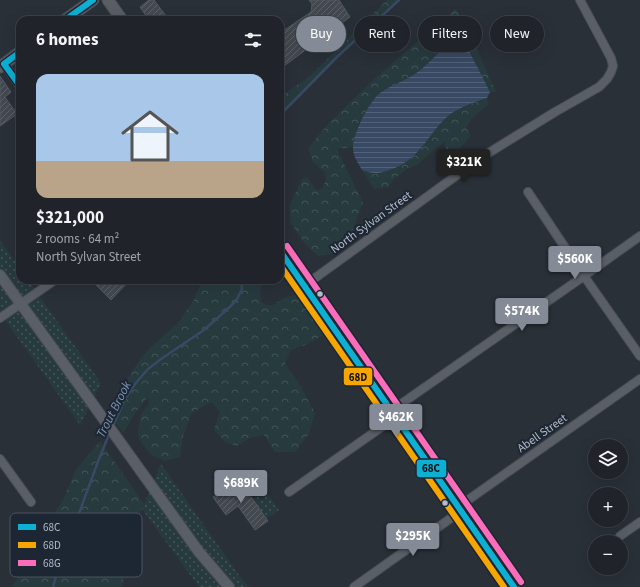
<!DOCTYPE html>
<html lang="en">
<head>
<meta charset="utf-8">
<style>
	body { margin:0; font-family:"Source Sans 3",sans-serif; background:#2d3036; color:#f1f3f6; height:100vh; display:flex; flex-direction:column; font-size:15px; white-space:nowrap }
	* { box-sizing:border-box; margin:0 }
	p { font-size:13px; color:#a2a4a8 }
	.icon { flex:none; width:22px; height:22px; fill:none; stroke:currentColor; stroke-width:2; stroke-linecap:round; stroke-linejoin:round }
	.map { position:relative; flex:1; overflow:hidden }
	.side { position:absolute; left:16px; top:16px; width:268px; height:268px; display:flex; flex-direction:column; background:#20242a; border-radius:12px; box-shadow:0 4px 16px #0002,0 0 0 1px #3d4147 }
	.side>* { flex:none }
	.top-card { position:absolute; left:296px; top:16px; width:284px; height:36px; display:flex; gap:8px }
	.controls { position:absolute; left:588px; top:439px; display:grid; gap:8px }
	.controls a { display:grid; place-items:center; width:40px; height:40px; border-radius:50%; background:#20242a; box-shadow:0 4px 16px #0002,0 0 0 1px #3d4147; font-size:20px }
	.price { position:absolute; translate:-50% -34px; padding:0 9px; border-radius:4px; background:#848b96; color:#fff; font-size:13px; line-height:26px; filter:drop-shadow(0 1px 2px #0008) }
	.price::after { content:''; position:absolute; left:50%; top:24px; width:12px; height:9px; margin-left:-6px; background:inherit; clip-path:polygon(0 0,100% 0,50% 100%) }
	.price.active { background:#222; color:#fff }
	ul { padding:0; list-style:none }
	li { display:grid; align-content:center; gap:8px; height:212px; padding:0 20px }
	li span { display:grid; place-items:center; height:124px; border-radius:12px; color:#555 }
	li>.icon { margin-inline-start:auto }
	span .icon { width:72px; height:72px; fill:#fffc; stroke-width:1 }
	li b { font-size:17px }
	h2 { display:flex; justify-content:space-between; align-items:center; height:48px; padding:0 20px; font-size:17px }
	.pill { padding:0 14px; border-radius:18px; background:#20242a; box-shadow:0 4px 16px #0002,0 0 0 1px #3d4147; font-size:14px; line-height:36px }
	.pill.active { background:#848b96; color:#fff }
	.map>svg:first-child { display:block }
</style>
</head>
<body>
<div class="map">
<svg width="640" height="587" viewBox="0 0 640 587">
	<defs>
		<pattern id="grass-dots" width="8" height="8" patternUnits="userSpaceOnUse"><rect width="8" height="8" fill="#273a3e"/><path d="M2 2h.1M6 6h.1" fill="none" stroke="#445559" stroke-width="1.8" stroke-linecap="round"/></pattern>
		<pattern id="forest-crowns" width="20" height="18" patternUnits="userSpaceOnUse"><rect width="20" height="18" fill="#273a3e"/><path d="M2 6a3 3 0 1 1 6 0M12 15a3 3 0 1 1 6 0" fill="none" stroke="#445559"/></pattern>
		<pattern id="water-rules" width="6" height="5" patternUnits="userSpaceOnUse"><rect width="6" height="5" fill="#384963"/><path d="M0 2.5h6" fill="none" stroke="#526178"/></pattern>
		<pattern id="building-hatch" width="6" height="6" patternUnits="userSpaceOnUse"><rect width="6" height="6" fill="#444950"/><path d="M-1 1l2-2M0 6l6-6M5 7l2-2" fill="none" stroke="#5d6168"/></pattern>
	</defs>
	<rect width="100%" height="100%" fill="#2a3038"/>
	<path fill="url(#grass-dots)" d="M 0,240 L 20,268 L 20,280 L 28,280 L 101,383 L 80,425 L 0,313 Z
		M 161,464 L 241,578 L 249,587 L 199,587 L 142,509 Z
		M 265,490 L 279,510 L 266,519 L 252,499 Z"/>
	<path fill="url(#forest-crowns)" d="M 387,0 L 399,0 L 301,92 L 280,115 L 280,97 L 310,76 Z
		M 455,9 L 464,21 L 496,92 L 490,92 L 466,45 L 445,47 L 435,58 L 415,74 L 395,84 L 379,94 L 370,106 L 358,125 L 353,147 L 337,149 C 345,167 355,185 363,203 L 348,241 L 339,252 L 318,256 L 306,245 L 290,222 L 290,204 L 303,178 L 307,177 L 316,190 L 322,189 L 326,180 L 325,173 L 313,162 L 308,148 L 329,123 L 372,81 Z
		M 487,98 L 489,104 L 472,118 L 466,128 L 471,135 C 463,144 460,153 447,150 L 444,142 L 435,149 L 417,165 L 407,169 L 394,179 L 388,187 L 374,189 L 362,170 L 374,174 L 386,171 L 438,127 L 449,115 L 464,107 Z
		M 202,280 L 263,280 L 260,295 L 262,303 C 273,308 273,305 282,299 C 286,297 290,296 295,295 L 318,324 L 323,335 L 308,344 L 291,350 L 285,364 L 300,385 L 315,413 L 309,434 L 295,452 L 275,452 L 264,435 L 249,438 L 238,446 L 226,443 L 214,430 L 220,411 L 211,402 L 192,413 L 183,436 L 180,457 L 165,461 L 150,454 L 139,439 L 138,430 L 141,414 L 149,404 L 148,397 L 136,412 L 123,433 L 113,419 L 114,411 L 124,384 L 141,358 L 149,349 L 178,323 L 194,300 Z
		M 100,441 L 144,504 L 129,538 L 122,587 L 11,587 L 17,580 L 32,554 L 38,539 L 64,498 L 75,471 Z"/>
	<path fill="url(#water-rules)" d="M 456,41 L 466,45 L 490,92 L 487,98 C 475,102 458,108 448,116 C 428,134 422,156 395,168 C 388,170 381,174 374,173 C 370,173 366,171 362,170 C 358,163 353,156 353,148 C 353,133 369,102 380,93 C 391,85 404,81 415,74 C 427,66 435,55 446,47 C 449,45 453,43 456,41 Z"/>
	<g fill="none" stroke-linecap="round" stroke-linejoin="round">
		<path stroke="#384963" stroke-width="2.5" d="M 280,115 L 337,57 L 399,0
			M 113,426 L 125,399 L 135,384 L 147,370 L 161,359 L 204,330 L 222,314 L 236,301 L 242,289 L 241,280
			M 61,562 L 99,459 L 110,432
			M 53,587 L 56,576"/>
	</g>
	<path fill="url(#building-hatch)" stroke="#52575f" d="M 149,0 L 154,0 L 169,20 L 149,20 L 140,7 Z
		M 309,0 L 339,0 L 350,17 L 280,69 L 280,33 L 311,12 L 312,4 Z
		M 0,76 L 11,92 L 5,97 L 17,114 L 0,126 Z
		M 101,280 L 130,280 L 111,300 L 96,285 Z
		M 236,481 L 244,493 L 247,491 L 268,521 L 255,530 L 238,506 L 226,515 L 213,497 Z"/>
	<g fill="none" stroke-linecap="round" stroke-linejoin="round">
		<defs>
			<path id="minor" d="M 4,64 L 20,86
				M 528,192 L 584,276 L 640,356
				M 304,286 L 482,157 L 555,112 L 599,87 L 607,79 L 611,72 L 613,66 L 611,58 L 580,0
				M 0,318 L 55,280
				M 391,411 L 584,276 L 640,236
				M 0,459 L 31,502
				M 289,492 L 396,417
				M 458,507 L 640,379
				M 620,536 L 640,522
				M 354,587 L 461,511"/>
			<path id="tertiary" d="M 0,275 L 199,552 L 229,587"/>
			<path id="secondary" d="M 108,0 L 122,20
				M 65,20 L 93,0
				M 0,67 L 20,52
				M 280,251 L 514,587"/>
		</defs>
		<use href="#minor" stroke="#484c53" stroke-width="10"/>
		<use href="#tertiary" stroke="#484c53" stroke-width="12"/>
		<use href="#secondary" stroke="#484c53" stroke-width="13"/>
		<use href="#minor" stroke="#5a5e66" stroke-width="8"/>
		<use href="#tertiary" stroke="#5a5e66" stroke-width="10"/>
		<use href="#secondary" stroke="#595d64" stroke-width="11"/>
		<defs>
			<path id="bus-1" d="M 65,20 L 93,0
				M 20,52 L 4,64 L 20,86
				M 280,251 L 514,587"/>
			<path id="bus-2" d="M 280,265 L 504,587"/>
			<path id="bus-3" d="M 287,246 L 521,582"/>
		</defs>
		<use href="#bus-1" stroke="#1d2633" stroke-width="9"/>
		<use href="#bus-2" stroke="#1d2633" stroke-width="9"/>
		<use href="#bus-3" stroke="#1d2633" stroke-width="9"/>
		<use href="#bus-1" stroke="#0dafd3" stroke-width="6"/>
		<use href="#bus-2" stroke="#f7a600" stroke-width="6"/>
		<use href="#bus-3" stroke="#fb6dba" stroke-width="6"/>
	</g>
	<g fill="#b4bcc9" stroke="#1d2633" stroke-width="1.5">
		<circle cx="320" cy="294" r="3.5"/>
		<circle cx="445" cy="503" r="3.5"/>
	</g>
	<g text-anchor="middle" stroke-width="4" stroke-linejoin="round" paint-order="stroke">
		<g font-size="12" fill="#b4bcc9" stroke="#1d2633">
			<text transform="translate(371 222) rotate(-36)" y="4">North Sylvan Street</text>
			<text transform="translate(542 433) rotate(-35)" y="4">Abell Street</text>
		</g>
		<g font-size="13" font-style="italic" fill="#7c92b1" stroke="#1d2633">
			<text transform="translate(113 409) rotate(-63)" y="5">Trout Brook</text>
		</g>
	</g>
	<rect x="10" y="513" width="132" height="64" rx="6" fill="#1d2633" stroke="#4a5360" stroke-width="1"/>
	<rect x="18" y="524" width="18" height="6" fill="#0dafd3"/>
	<rect x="18" y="542" width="18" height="6" fill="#f7a600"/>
	<rect x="18" y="560" width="18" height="6" fill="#fb6dba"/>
	<g font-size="11" fill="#b4bcc9">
		<text x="43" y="531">68C</text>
		<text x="43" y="549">68D</text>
		<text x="43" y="567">68G</text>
	</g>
	<g stroke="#1d2633" stroke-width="1.5">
		<rect x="343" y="367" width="30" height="19" rx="4" fill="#f7a600"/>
		<rect x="416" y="459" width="31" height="19" rx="4" fill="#0dafd3"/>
	</g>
	<g font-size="11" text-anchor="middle" font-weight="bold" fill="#111">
		<text x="358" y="381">68D</text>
		<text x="431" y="472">68C</text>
	</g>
</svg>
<div class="controls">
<a><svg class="icon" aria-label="layers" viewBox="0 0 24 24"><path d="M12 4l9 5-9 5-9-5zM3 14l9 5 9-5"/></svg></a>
<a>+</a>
<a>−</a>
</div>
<b class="price active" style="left:464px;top:183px">$321K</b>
<b class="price" style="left:575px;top:280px">$560K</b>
<b class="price" style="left:522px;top:332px">$574K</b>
<b class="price" style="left:396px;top:438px">$462K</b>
<b class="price" style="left:241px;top:504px">$689K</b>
<b class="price" style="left:413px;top:557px">$295K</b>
<div class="top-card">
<a class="pill active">Buy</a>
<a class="pill">Rent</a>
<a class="pill">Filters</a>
<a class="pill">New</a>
</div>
<section class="side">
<h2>6 homes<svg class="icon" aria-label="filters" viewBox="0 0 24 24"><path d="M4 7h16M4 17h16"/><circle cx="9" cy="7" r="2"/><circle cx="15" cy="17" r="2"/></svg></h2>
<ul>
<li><span style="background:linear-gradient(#a9c7e8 70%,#b9a48a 0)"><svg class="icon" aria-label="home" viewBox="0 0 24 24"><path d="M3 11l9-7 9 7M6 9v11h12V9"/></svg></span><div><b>$321,000</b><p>2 rooms · 64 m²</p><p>North Sylvan Street</p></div></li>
</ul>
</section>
</div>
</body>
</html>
